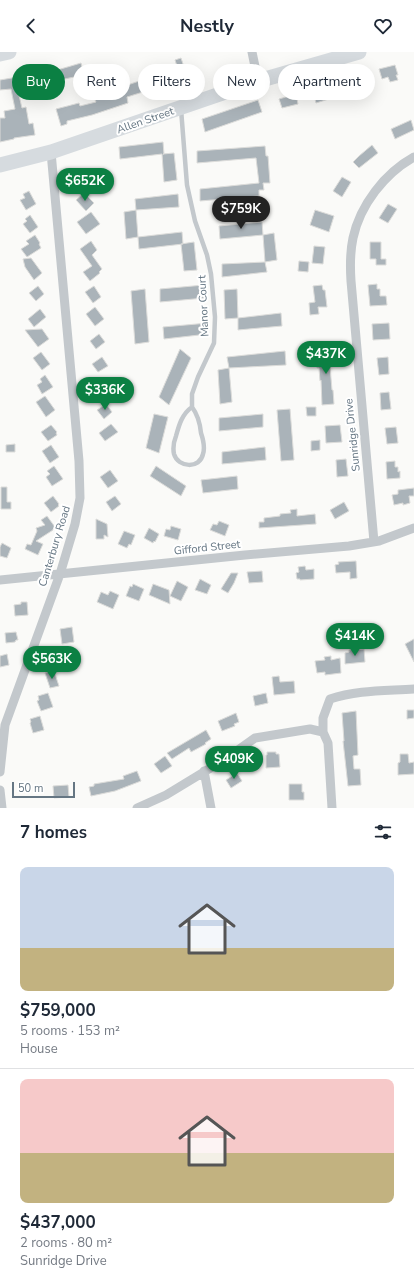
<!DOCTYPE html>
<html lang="en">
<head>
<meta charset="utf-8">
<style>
	body { margin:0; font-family:"Nunito Sans",sans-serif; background:#f2f2f3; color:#1f2937; height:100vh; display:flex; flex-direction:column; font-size:15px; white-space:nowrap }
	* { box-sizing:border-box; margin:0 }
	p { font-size:13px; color:#747a83 }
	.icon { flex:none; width:22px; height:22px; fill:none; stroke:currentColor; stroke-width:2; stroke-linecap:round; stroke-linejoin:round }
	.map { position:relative; height:756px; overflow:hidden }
	.details { display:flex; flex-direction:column; background:#fff; flex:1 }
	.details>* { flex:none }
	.banner { position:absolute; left:12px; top:12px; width:390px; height:36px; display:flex; gap:8px }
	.scale { position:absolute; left:12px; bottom:10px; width:63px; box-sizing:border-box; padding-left:4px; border:2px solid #657683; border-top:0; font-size:11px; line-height:14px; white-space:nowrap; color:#657683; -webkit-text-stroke:3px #fff; paint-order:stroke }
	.price { position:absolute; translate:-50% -34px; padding:0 9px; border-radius:14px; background:#0b8043; color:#fff; font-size:13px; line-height:26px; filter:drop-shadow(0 1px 2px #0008) }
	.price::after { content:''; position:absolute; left:50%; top:24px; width:12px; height:9px; margin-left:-6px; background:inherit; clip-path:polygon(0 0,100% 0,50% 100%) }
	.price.on { background:#222; color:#fff }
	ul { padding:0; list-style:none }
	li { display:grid; align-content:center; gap:8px; height:212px; padding:0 20px }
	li+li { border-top:1px solid #e0e1e3 }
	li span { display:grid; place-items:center; height:124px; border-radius:8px; color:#555 }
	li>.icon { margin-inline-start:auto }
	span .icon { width:72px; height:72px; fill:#fffc; stroke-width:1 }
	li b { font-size:17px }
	h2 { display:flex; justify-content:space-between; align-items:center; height:48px; padding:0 20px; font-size:17px }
	.pill { padding:0 14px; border-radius:18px; background:#fff; box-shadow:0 4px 16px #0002; font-size:14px; line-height:36px }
	.pill.on { background:#0b8043; color:#fff }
	header { display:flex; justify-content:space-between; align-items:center; height:52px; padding:0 20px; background:#fff; font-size:18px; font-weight:700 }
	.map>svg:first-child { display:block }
</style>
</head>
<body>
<header><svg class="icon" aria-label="back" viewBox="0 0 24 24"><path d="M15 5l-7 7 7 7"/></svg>Nestly<svg class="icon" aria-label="heart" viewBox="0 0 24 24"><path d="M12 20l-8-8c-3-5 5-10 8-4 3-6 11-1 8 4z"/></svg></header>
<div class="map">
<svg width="414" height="756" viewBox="0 0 414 756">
	<rect width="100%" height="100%" fill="#fafaf8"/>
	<path fill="#aab3b9" stroke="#dcdcda" d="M 181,6 L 184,15 L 178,17 L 175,8 Z
		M 81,11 L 84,23 L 45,31 L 46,38 L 33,41 L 32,32 L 17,35 L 22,56 L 26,55 L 29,72 L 33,71 L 35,83 L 14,86 L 14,87 L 0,90 L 0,66 L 5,66 L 4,59 L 15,57 L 11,37 L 0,38 L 0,28 L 54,19 Z
		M 395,13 L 398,23 L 396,23 L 398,28 L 390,30 L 388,25 L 382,27 L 379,17 Z
		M 175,17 L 179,30 L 167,35 L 164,24 L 166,24 L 165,21 Z
		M 361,22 L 363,32 L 354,34 L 355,37 L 348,39 L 347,36 L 330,41 L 332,46 L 316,51 L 312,36 L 327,31 L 328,33 L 345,28 L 345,27 Z
		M 142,28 L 146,39 L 127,45 L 128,51 L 92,63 L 67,69 L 67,72 L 61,74 L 56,57 L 79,51 L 80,54 L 96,50 L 95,48 L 124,39 L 122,35 Z
		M 296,42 L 298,52 L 282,56 L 279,47 Z
		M 258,48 L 262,60 L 205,80 L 202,67 Z
		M 411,68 L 414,78 L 395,87 L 391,77 Z
		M 163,90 L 164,102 L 163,102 L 174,101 L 177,128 L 164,130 L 162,102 L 120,107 L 119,95 Z
		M 372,93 L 378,101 L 359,116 L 353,110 L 359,104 Z
		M 265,94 L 266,104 L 268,104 L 270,131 L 263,131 L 264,138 L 259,138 L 259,144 L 200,149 L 200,137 L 259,131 L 256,106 L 197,111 L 197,99 Z
		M 83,118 L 90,128 L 81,135 L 73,124 Z
		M 342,125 L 351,130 L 342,145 L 333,139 Z
		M 29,139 L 36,152 L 26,158 L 20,148 L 25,146 L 23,142 Z
		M 84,141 L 94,151 L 86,159 L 76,148 Z
		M 178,142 L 179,155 L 136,158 L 135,147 Z
		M 388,152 L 397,157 L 388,171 L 379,166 Z
		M 136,158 L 138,185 L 126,187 L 124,160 Z
		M 315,158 L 334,164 L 329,180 L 310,173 Z
		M 91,160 L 100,172 L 86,182 L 77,170 Z
		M 30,163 L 38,175 L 30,181 L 23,172 L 27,169 L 25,167 Z
		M 262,170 L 263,183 L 220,187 L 219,174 Z
		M 182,180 L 183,192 L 139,197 L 138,185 Z
		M 274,181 L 277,208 L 265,210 L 263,183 Z
		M 35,183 L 40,191 L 39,192 L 41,196 L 27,205 L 21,197 L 29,192 L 26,189 Z
		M 91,189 L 97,198 L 92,203 L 102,217 L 99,220 L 100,221 L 90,229 L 83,220 L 92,214 L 80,197 Z
		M 194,190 L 197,218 L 184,219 L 181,192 Z
		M 370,190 L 381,190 L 381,207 L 386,207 L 386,213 L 376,213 L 376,207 L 370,207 Z
		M 314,194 L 325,195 L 323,212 L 312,211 Z
		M 31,206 L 42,221 L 34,228 L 25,215 L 23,207 Z
		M 299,209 L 309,210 L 308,220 L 298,219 Z
		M 265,210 L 267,220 L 222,225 L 222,212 Z
		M 377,232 L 377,237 L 380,237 L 380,244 L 386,244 L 387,253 L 370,254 L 368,233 Z
		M 204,233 L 205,246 L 160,250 L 160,237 Z
		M 322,233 L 323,238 L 325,238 L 327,255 L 318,255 L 319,262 L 310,263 L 309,251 L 315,250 L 313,234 Z
		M 38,234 L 44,242 L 36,249 L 29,241 Z
		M 94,234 L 101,245 L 93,251 L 85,240 Z
		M 145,237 L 149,290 L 135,292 L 131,239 Z
		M 237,237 L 238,266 L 225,267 L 224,238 Z
		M 95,255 L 104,267 L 95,274 L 86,262 Z
		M 40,257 L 46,265 L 34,275 L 28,267 Z
		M 281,261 L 282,274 L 238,278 L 238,266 Z
		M 208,271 L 208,282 L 164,287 L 163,275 Z
		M 389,271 L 390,287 L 373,288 L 372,272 Z
		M 42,277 L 49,287 L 38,295 L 25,278 Z
		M 99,282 L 105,290 L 96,297 L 90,289 Z
		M 330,296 L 335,305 L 336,313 L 330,314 L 332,338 L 333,338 L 334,352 L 322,353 L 321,328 L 320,329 L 319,316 L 317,316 L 316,306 L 317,305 L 322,304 L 322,297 Z
		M 180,297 L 191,306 L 169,353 L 159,345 Z
		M 285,299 L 286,313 L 229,316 L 227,305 Z
		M 41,300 L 50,312 L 42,318 L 33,306 Z
		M 102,305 L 108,314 L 98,320 L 92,312 Z
		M 388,305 L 389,322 L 379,323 L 377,306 Z
		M 229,316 L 232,350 L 220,352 L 218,318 Z
		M 45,323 L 53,335 L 42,342 L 37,333 L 42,330 L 40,327 Z
		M 105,328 L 110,336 L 99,342 L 94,334 Z
		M 389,340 L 391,357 L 381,358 L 380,341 Z
		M 45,344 L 55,358 L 46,365 L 36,350 Z
		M 106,352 L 112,360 L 104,367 L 97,358 Z
		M 306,355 L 316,355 L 316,364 L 307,364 Z
		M 290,357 L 294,408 L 281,409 L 277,358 Z
		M 154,362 L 168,365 L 159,401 L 146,396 Z
		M 263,362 L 263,375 L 219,379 L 219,366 Z
		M 111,372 L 118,380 L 105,389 L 99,381 Z
		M 51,373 L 57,380 L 56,381 L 57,383 L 48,389 L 41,380 Z
		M 340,373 L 342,390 L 326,391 L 325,374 Z
		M 396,375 L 398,391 L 387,392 L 385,376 Z
		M 320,388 L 320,398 L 311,399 L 311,389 Z
		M 15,392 L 15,400 L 6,400 L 6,393 Z
		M 51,393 L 59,405 L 50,411 L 42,399 Z
		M 265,395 L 266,408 L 222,412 L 222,400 Z
		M 346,407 L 348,424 L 337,425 L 336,408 Z
		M 395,409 L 395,415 L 398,415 L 398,420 L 400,419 L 400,426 L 387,427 L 386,410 Z
		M 54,414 L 63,427 L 52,434 L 46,425 L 50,422 L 47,419 Z
		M 156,414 L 186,434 L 181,444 L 150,424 Z
		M 110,418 L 118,429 L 108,436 L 100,425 Z
		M 237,424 L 238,437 L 203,441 L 201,428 Z
		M 1,435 L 7,435 L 7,450 L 11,450 L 11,457 L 1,457 Z
		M 414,436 L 414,444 L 409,444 L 410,451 L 403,453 L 403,451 L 394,453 L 392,443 L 398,442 L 398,438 Z
		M 53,444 L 59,452 L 58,453 L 59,454 L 51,460 L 44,451 Z
		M 115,444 L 121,452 L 112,459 L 106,450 Z
		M 344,450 L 349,459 L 335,467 L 330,458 Z
		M 297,457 L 297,464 L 315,462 L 316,472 L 259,476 L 259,470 L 264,470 L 264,466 L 280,464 L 280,462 L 291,461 L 290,458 Z
		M 47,464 L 55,475 L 53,477 L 53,478 L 36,489 L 43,492 L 38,503 L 25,497 L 27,492 L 31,493 L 37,479 L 36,476 L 45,473 L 41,468 Z
		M 96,467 L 107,472 L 108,485 L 104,483 L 104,487 L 96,487 Z
		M 219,469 L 229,473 L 225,484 L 210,478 L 213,472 L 217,473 Z
		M 171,474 L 181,477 L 178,488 L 164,484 L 166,477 L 170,478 Z
		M 149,476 L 159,482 L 155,490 L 154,489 L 153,491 L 144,486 Z
		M 124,479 L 135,483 L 131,493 L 129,492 L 127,496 L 118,492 Z
		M 2,491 L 11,496 L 7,506 L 0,504 L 0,495 Z
		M 356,509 L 357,526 L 350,527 L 350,520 L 336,521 L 335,513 L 339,512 L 338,510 Z
		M 305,514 L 306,518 L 314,517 L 314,527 L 300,528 L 300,527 L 297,527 L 296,521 L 299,520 L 298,515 Z
		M 262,519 L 263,530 L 249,531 L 247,520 Z
		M 231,521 L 238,521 L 234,531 L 228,541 L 221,537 Z
		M 200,527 L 211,533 L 207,542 L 195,538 Z
		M 177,529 L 188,535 L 181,549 L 170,544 Z
		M 133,532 L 144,537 L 139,549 L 126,544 L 130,534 L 132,535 Z
		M 153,532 L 169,538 L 170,552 L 149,543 Z
		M 110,539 L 119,543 L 113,557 L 97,550 L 101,540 L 108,543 Z
		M 21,550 L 27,550 L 28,563 L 15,564 L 14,553 L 21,552 Z
		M 72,575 L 74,590 L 62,592 L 60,577 Z
		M 16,580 L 18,588 L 16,588 L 15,590 L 6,591 L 5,581 Z
		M 414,587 L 414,610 L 405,592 Z
		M 364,597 L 365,610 L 345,612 L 345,601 L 349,600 L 349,598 Z
		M 63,598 L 66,613 L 55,615 L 52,600 Z
		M 7,602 L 9,613 L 0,615 L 0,604 Z
		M 331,604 L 331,608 L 340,606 L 341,621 L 325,623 L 325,620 L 317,621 L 315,609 L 325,608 L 324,605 Z
		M 54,619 L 59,634 L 50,636 L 45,621 Z
		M 279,624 L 280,630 L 294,629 L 295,641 L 274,643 L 272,625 Z
		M 48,641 L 53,655 L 41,659 L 37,649 L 39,648 L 38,644 Z
		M 266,641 L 268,651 L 255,654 L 253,644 Z
		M 407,658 L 414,658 L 414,666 L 407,667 Z
		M 356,659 L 358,703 L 353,704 L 354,717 L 360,717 L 361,733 L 348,734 L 343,689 L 344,689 L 342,661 Z
		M 236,661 L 239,670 L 234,672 L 235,674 L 222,679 L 218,669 Z
		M 40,664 L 44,678 L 33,681 L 30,671 L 31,670 L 30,667 Z
		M 206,678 L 211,687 L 205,691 L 206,692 L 191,700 L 189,696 L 172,707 L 167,701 Z
		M 267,700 L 276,700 L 276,702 L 279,702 L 280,715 L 266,716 L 266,703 L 267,703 Z
		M 400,702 L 408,702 L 409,711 L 414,710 L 414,722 L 398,723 L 398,711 L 400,710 Z
		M 165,704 L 172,714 L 161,721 L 154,712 Z
		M 137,719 L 141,729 L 115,739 L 91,744 L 89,735 L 94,734 L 94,732 L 124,727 L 123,724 Z
		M 237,721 L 242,729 L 231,736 L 226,728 Z
		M 289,732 L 302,732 L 302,740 L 304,740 L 304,748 L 289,748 Z
		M 68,733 L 69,745 L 54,746 L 53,734 Z"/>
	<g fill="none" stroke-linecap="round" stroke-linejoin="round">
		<path stroke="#c3c8cc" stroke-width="4.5" d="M 181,57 L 187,133 L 195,169 L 207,203 L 211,222 L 215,265 L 214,291 L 198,325 L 192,342 L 192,355 C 182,362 179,373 176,384 C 174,389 173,397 174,402 C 178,416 200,417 203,402 C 205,396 203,387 201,381 C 200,371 198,363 192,355"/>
		<path stroke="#c3c8cc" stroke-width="9" d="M 252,0 L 258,29
			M 374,490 L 351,229 C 350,214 350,200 353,186 C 360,153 385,121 414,105
			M 0,528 L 245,503 L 349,494 L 379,489 L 414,476
			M 204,719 L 211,756
			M 0,720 L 5,673 L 60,522 L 75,472 L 80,446 L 79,409 L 51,100
			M 0,738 L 2,756
			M 137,756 L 166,743 L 227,706 L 255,686 L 310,677 L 323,680
			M 332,756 L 328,691 L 323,680 L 323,666 L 330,647 C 357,638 386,639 414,637"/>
		<path stroke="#d6dbdf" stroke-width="15" d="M 0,2 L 9,0
			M 0,113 L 51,100 L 258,29 L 359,0"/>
	</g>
	<g text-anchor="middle" stroke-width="4" stroke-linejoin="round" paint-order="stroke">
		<g font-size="11" fill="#657683" stroke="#fff">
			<text transform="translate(145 68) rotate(-19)" y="4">Allen Street</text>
			<text transform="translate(203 254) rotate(-93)" y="4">Manor Court</text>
			<text transform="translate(352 383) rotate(-96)" y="4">Sunridge Drive</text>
			<text transform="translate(54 494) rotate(-73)" y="4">Canterbury Road</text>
			<text transform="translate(207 495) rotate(-6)" y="4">Gifford Street</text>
		</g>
	</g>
</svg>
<div class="scale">50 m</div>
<b class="price" style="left:85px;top:150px">$652K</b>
<b class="price on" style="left:241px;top:178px">$759K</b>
<b class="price" style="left:326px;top:323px">$437K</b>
<b class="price" style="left:105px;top:359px">$336K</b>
<b class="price" style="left:355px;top:605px">$414K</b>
<b class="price" style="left:52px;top:628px">$563K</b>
<b class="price" style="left:234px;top:728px">$409K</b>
<div class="banner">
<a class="pill on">Buy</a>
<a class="pill">Rent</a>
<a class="pill">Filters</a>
<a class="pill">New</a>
<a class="pill">Apartment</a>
</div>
</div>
<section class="details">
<h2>7 homes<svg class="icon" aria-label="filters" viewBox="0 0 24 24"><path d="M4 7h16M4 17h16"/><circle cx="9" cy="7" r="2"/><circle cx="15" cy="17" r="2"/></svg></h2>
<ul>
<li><span style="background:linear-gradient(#c9d6e8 65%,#c2b280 0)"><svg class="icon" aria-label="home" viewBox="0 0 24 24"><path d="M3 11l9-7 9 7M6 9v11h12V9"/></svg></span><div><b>$759,000</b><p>5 rooms · 153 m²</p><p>House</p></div></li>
<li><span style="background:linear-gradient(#f6c9c9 60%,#c2b280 0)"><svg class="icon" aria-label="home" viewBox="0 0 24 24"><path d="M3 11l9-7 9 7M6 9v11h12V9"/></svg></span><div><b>$437,000</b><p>2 rooms · 80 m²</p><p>Sunridge Drive</p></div></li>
</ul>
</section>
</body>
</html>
